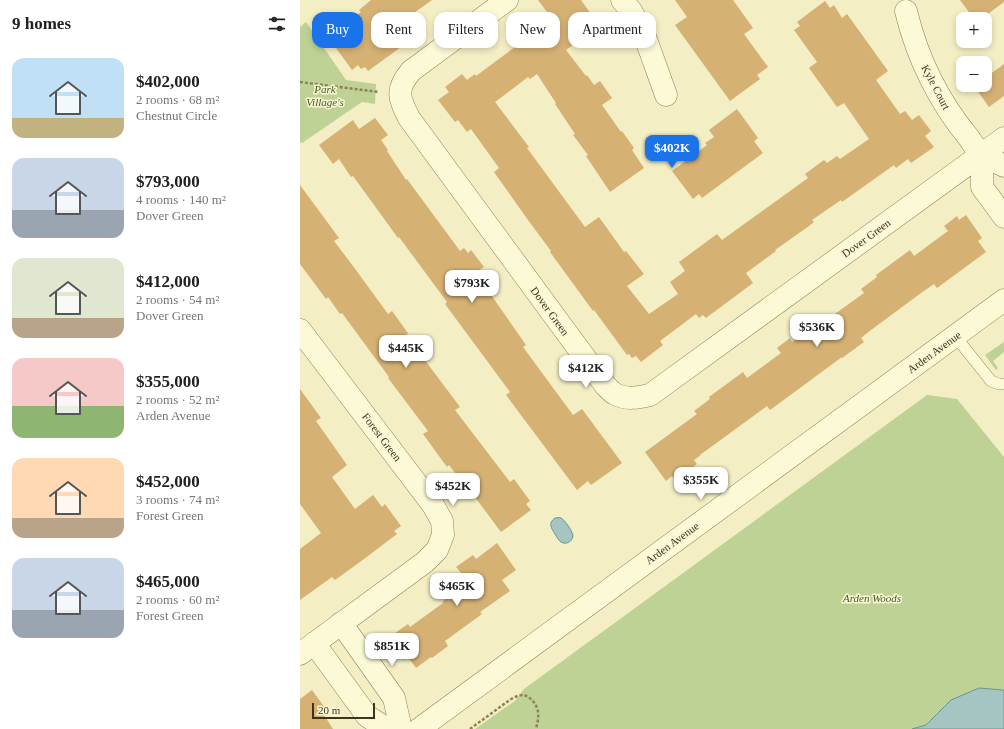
<!DOCTYPE html>
<html lang="en">
<head>
<meta charset="utf-8">
<style>
	body { margin:0; font-family:Georgia,serif; background:#f6f6f6; color:#202124; height:100vh; display:flex; flex-direction:column; font-size:15px; white-space:nowrap }
	* { box-sizing:border-box; margin:0 }
	p { font-size:13px; color:#757577 }
	.icon { flex:none; width:22px; height:22px; fill:none; stroke:currentColor; stroke-width:2; stroke-linecap:round; stroke-linejoin:round }
	.map { position:relative; flex:1; overflow:hidden }
	.drawer { display:flex; flex-direction:column; background:#fff; width:300px }
	.drawer>* { flex:none }
	.banner { position:absolute; left:12px; top:12px; width:380px; height:36px; display:flex; gap:8px }
	.fabs { position:absolute; left:656px; top:12px; display:grid; gap:8px }
	.fabs a { display:grid; place-items:center; width:36px; height:36px; border-radius:8px; background:#fff; box-shadow:0 2px 6px #0003; font-size:20px }
	.scale { position:absolute; left:12px; bottom:10px; width:63px; box-sizing:border-box; padding-left:4px; border:2px solid #3e331d; border-top:0; font-size:11px; line-height:14px; white-space:nowrap; color:#3e331d; -webkit-text-stroke:3px #f9f6d3; paint-order:stroke }
	.price { position:absolute; translate:-50% -34px; padding:0 9px; border-radius:8px; background:#fff; color:#222; font-size:13px; line-height:26px; filter:drop-shadow(0 1px 2px #0008) }
	.price::after { content:''; position:absolute; left:50%; top:24px; width:12px; height:9px; margin-left:-6px; background:inherit; clip-path:polygon(0 0,100% 0,50% 100%) }
	.price.current { background:#1a73e8; color:#fff }
	ul { padding:0; list-style:none }
	li { display:flex; align-items:center; gap:12px; height:100px; padding:0 12px }
	li span { display:grid; place-items:center; flex:none; width:112px; height:80px; border-radius:12px; color:#555 }
	li>.icon { margin-inline-start:auto }
	span .icon { width:48px; height:48px; fill:#fffc; stroke-width:1 }
	li b { font-size:17px }
	h2 { display:flex; justify-content:space-between; align-items:center; height:48px; padding:0 12px; font-size:17px }
	.tag { padding:0 14px; border-radius:12px; background:#fff; box-shadow:0 2px 6px #0003; font-size:14px; line-height:36px }
	.tag.current { background:#1a73e8; color:#fff }
	main { display:flex; flex:1; min-height:0 }
	.map>svg:first-child { display:block }
</style>
</head>
<body>
<main>
<section class="drawer">
<h2>9 homes<svg class="icon" aria-label="filters" viewBox="0 0 24 24"><path d="M4 7h16M4 17h16"/><circle cx="9" cy="7" r="2"/><circle cx="15" cy="17" r="2"/></svg></h2>
<ul>
<li><span style="background:linear-gradient(#bfe0f5 75%,#c2b280 0)"><svg class="icon" aria-label="home" viewBox="0 0 24 24"><path d="M3 11l9-7 9 7M6 9v11h12V9"/></svg></span><div><b>$402,000</b><p>2 rooms · 68 m²</p><p>Chestnut Circle</p></div></li>
<li><span style="background:linear-gradient(#c9d6e8 65%,#9aa5b1 0)"><svg class="icon" aria-label="home" viewBox="0 0 24 24"><path d="M3 11l9-7 9 7M6 9v11h12V9"/></svg></span><div><b>$793,000</b><p>4 rooms · 140 m²</p><p>Dover Green</p></div></li>
<li><span style="background:linear-gradient(#dfe7d0 75%,#b9a48a 0)"><svg class="icon" aria-label="home" viewBox="0 0 24 24"><path d="M3 11l9-7 9 7M6 9v11h12V9"/></svg></span><div><b>$412,000</b><p>2 rooms · 54 m²</p><p>Dover Green</p></div></li>
<li><span style="background:linear-gradient(#f6c9c9 60%,#8fb573 0)"><svg class="icon" aria-label="home" viewBox="0 0 24 24"><path d="M3 11l9-7 9 7M6 9v11h12V9"/></svg></span><div><b>$355,000</b><p>2 rooms · 52 m²</p><p>Arden Avenue</p></div></li>
<li><span style="background:linear-gradient(#ffd9b3 75%,#b9a48a 0)"><svg class="icon" aria-label="home" viewBox="0 0 24 24"><path d="M3 11l9-7 9 7M6 9v11h12V9"/></svg></span><div><b>$452,000</b><p>3 rooms · 74 m²</p><p>Forest Green</p></div></li>
<li><span style="background:linear-gradient(#c9d6e8 65%,#9aa5b1 0)"><svg class="icon" aria-label="home" viewBox="0 0 24 24"><path d="M3 11l9-7 9 7M6 9v11h12V9"/></svg></span><div><b>$465,000</b><p>2 rooms · 60 m²</p><p>Forest Green</p></div></li>
</ul>
</section>
<div class="map">
<svg width="704" height="729" viewBox="0 0 704 729">
	<rect width="100%" height="100%" fill="#f3eec3"/>
	<path fill="#bed295" d="M 6,22 L 46,80 L 76,84 L 75,104 L 62,102 L 2,143 L 0,142 L 0,27 Z
		M 704,342 L 704,352 L 693,361 L 698,368 L 696,370 L 685,355 Z
		M 627,395 L 657,399 L 704,457 L 704,729 L 175,729 L 216,700 L 224,689 Z"/>
	<path fill="#a5c5c2" stroke="#6b9593" d="M 255,518 C 258,518 258,517 261,518 C 265,520 273,532 273,536 C 272,542 266,545 261,542 C 258,540 257,537 255,534 C 251,528 248,523 255,518 Z
		M 679,688 L 703,690 L 704,691 L 704,729 L 612,729 L 626,725 L 651,700 Z"/>
	<path fill="#d5b174" d="M 71,0 L 132,0 L 100,23 L 112,39 L 68,71 L 65,67 L 61,69 L 58,65 L 52,70 L 36,48 L 39,45 L 31,34 L 61,12 L 59,10 Z
		M 238,0 L 281,0 L 291,14 L 288,17 L 296,28 L 266,50 L 286,76 L 287,75 L 294,85 L 300,81 L 312,98 L 302,105 L 321,132 L 322,131 L 334,148 L 332,150 L 344,168 L 310,192 L 286,156 L 288,155 L 273,135 L 275,134 L 255,104 L 256,103 L 237,74 L 230,79 L 228,77 L 195,102 L 229,147 L 227,148 L 285,227 L 299,217 L 324,252 L 326,251 L 344,274 L 327,286 L 349,314 L 378,294 L 370,282 L 385,271 L 379,262 L 417,234 L 422,240 L 508,178 L 505,174 L 524,160 L 527,163 L 537,156 L 540,159 L 569,139 L 544,103 L 537,107 L 509,68 L 517,62 L 494,30 L 500,26 L 497,22 L 525,1 L 530,8 L 534,5 L 542,18 L 547,14 L 588,71 L 576,80 L 600,114 L 605,111 L 612,120 L 619,115 L 631,131 L 625,136 L 634,147 L 611,163 L 608,159 L 596,168 L 594,165 L 542,202 L 541,200 L 512,220 L 514,222 L 509,226 L 475,250 L 476,251 L 446,273 L 453,283 L 406,318 L 403,315 L 399,318 L 396,314 L 360,341 L 363,345 L 341,362 L 336,356 L 332,358 L 329,354 L 327,355 L 294,310 L 293,311 L 250,252 L 251,251 L 228,220 L 194,172 L 199,168 L 171,129 L 167,132 L 158,120 L 155,122 L 138,100 L 149,92 L 145,87 L 162,74 L 167,80 L 175,74 L 176,76 L 243,26 L 240,23 L 250,16 Z
		M 375,0 L 433,0 L 453,28 L 444,34 L 468,67 L 457,75 L 460,79 L 430,101 L 375,25 L 387,17 Z
		M 660,0 L 704,0 L 704,2 L 681,19 L 674,19 Z
		M 704,64 L 704,96 L 689,107 L 674,86 L 685,85 L 685,78 Z
		M 437,109 L 458,138 L 454,141 L 463,153 L 402,198 L 399,194 L 393,199 L 372,171 L 407,145 L 405,143 L 414,137 L 409,130 Z
		M 75,118 L 88,135 L 81,140 L 88,150 L 87,151 L 106,180 L 107,179 L 160,251 L 164,248 L 168,253 L 171,250 L 184,267 L 176,272 L 183,281 L 182,282 L 226,345 L 223,347 L 273,415 L 282,409 L 322,463 L 291,485 L 288,481 L 277,490 L 206,395 L 210,392 L 145,304 L 147,302 L 99,237 L 98,238 L 53,176 L 51,177 L 39,159 L 33,164 L 19,145 L 53,120 L 59,129 Z
		M 0,185 L 39,238 L 34,241 L 53,266 L 88,314 L 92,311 L 108,333 L 106,335 L 160,407 L 155,410 L 210,482 L 214,479 L 230,501 L 226,504 L 231,510 L 201,532 L 163,481 L 162,482 L 149,465 L 147,467 L 123,434 L 128,431 L 88,378 L 89,377 L 42,313 L 40,314 L 28,297 L 26,299 L 0,264 Z
		M 666,215 L 682,238 L 678,241 L 686,252 L 637,288 L 634,284 L 621,293 L 567,333 L 561,338 L 564,342 L 542,358 L 542,357 L 470,410 L 467,406 L 400,455 L 401,455 L 394,460 L 397,464 L 386,472 L 375,479 L 372,476 L 366,481 L 345,452 L 397,414 L 394,411 L 410,399 L 409,397 L 443,372 L 447,378 L 481,353 L 477,348 L 490,338 L 492,342 L 499,337 L 500,339 L 564,293 L 561,289 L 577,277 L 576,275 L 610,250 L 614,256 L 648,231 L 644,226 L 657,216 L 659,220 Z
		M 0,389 L 21,418 L 16,421 L 47,465 L 32,477 L 55,509 L 73,495 L 82,507 L 85,504 L 101,526 L 94,531 L 97,534 L 60,562 L 35,580 L 32,577 L 0,600 L 0,549 L 21,533 L 0,504 Z
		M 197,543 L 216,570 L 202,580 L 210,591 L 180,612 L 182,614 L 145,641 L 148,646 L 132,658 L 131,657 L 116,668 L 108,657 L 104,660 L 88,638 L 108,624 L 110,627 L 143,603 L 142,602 L 159,589 L 152,581 L 162,574 L 156,567 L 173,555 L 176,559 Z
		M 12,690 L 28,712 L 24,715 L 33,729 L 0,729 L 0,699 Z"/>
	<g fill="none" stroke-linecap="round" stroke-linejoin="round">
		<defs>
			<path id="service" d="M 655,336 L 691,381 L 699,384 L 704,384"/>
			<path id="minor" d="M 207,0 L 111,71 C 95,90 99,98 109,118 L 305,385 C 308,388 311,392 315,394 C 326,400 338,398 350,395 L 704,138
				M 322,0 L 331,11 L 344,34 L 366,95
				M 606,11 C 617,57 639,102 669,138 C 673,144 677,151 682,155 C 689,159 697,162 704,166
				M 682,154 L 682,187 L 704,217
				M 0,330 L 133,505 L 142,521 L 143,535 L 137,550 L 125,562 L 0,654
				M 41,623 L 94,698 L 101,729
				M 14,643 L 67,716 L 87,729"/>
			<path id="tertiary" d="M 119,729 L 704,300"/>
		</defs>
		<use href="#service" stroke="#8f8157" stroke-width="12"/>
		<use href="#minor" stroke="#8f8157" stroke-width="23"/>
		<use href="#tertiary" stroke="#8f8157" stroke-width="23"/>
		<path stroke="#8f8157" stroke-width="2.5" stroke-dasharray="3 2" stroke-linecap="butt" d="M 0,82 L 79,92
			M 170,729 L 211,699 C 215,697 219,695 223,695 C 231,696 238,706 238,713 C 239,719 237,724 236,729"/>
		<use href="#service" stroke="#fcf9d7" stroke-width="11"/>
		<use href="#minor" stroke="#fcf9d7" stroke-width="22"/>
		<use href="#tertiary" stroke="#fcf9d7" stroke-width="22"/>
	</g>
	<g text-anchor="middle" stroke-width="3" stroke-linejoin="round" paint-order="stroke">
		<g font-size="11" fill="#3e331d" stroke="#f9f6d3">
			<text transform="translate(636 87) rotate(62)" y="4">Kyle Court</text>
			<text transform="translate(566 238) rotate(-36)" y="4">Dover Green</text>
			<text transform="translate(250 311) rotate(54)" y="4">Dover Green</text>
			<text transform="translate(634 352) rotate(-36)" y="4">Arden Avenue</text>
			<text transform="translate(82 437) rotate(53)" y="4">Forest Green</text>
			<text transform="translate(372 543) rotate(-36)" y="4">Arden Avenue</text>
		</g>
		<g font-size="11" font-style="italic" fill="#415c21" stroke="#f9f6d3">
			<text x="25" y="93">Park<tspan x="25" dy="13">Village's</tspan></text>
			<text x="572" y="602">Arden Woods</text>
		</g>
	</g>
</svg>
<div class="fabs">
<a>+</a>
<a>−</a>
</div>
<div class="scale">20 m</div>
<b class="price current" style="left:372px;top:169px">$402K</b>
<b class="price" style="left:172px;top:304px">$793K</b>
<b class="price" style="left:517px;top:348px">$536K</b>
<b class="price" style="left:106px;top:369px">$445K</b>
<b class="price" style="left:286px;top:389px">$412K</b>
<b class="price" style="left:401px;top:501px">$355K</b>
<b class="price" style="left:153px;top:507px">$452K</b>
<b class="price" style="left:157px;top:607px">$465K</b>
<b class="price" style="left:92px;top:667px">$851K</b>
<div class="banner">
<a class="tag current">Buy</a>
<a class="tag">Rent</a>
<a class="tag">Filters</a>
<a class="tag">New</a>
<a class="tag">Apartment</a>
</div>
</div>
</main>
</body>
</html>
